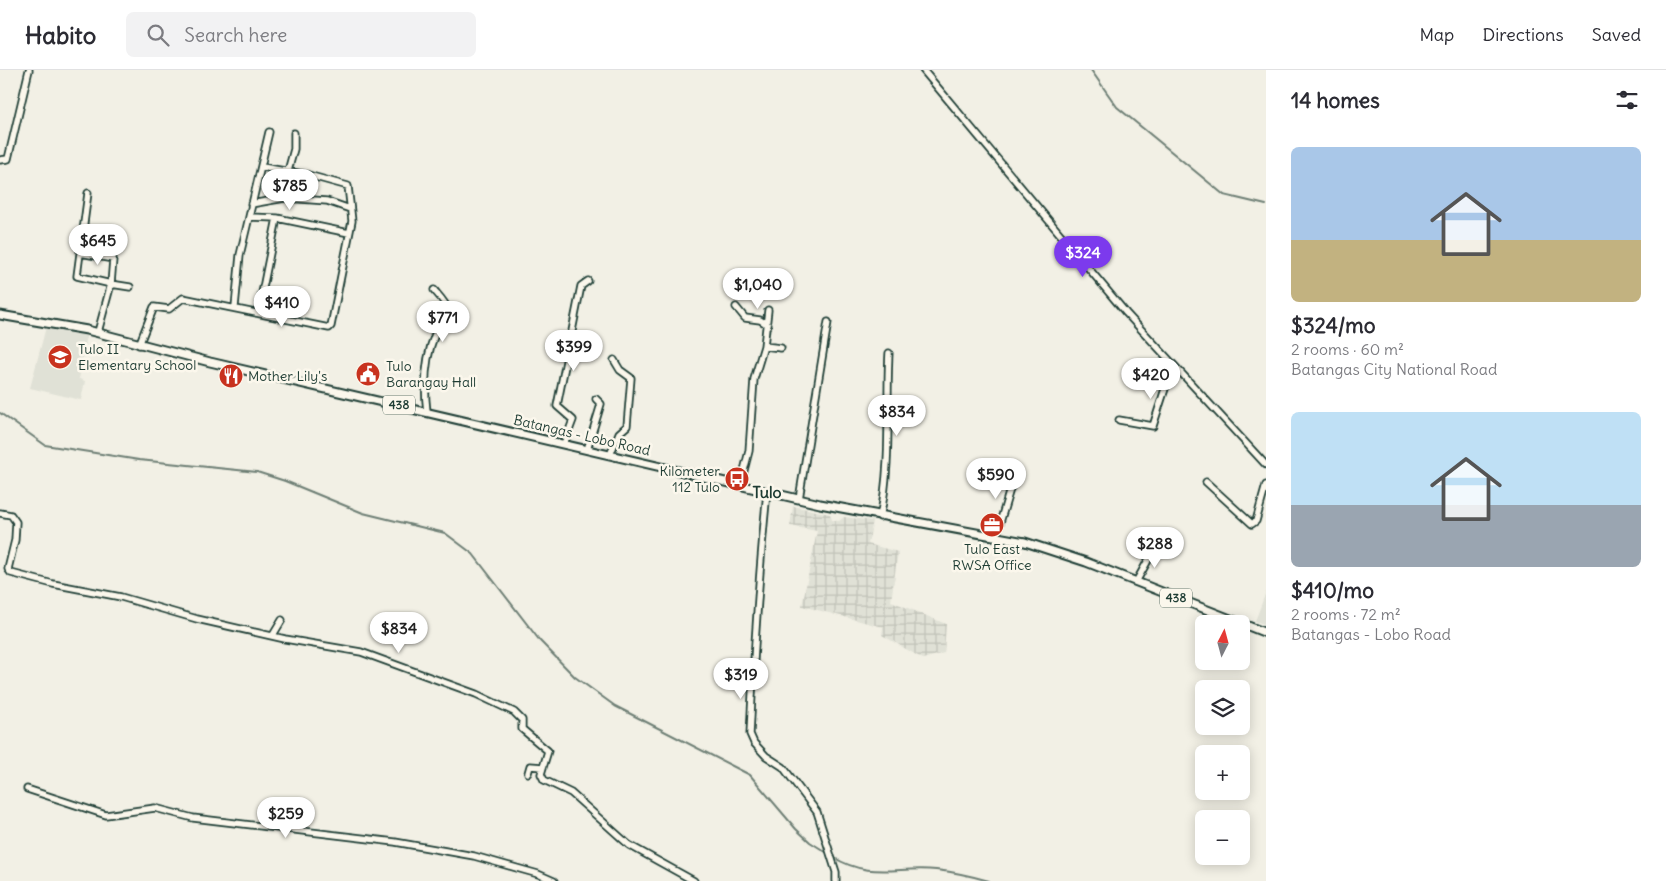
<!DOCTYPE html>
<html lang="en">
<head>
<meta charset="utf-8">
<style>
	body { margin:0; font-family:Delius,sans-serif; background:#f2f2f3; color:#2b2b33; height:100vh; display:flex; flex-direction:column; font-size:19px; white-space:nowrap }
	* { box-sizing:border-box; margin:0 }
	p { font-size:16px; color:#7c7c81 }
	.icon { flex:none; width:28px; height:28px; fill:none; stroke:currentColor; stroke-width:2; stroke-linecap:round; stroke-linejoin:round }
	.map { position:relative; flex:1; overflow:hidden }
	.side { display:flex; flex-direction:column; background:#fff; width:400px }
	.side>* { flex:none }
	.needle { width:32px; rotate:6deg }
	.buttons { position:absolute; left:1195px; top:545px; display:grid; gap:10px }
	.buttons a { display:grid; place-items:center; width:55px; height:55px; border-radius:8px; background:#fff; box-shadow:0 2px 12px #0003; font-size:25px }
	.price { position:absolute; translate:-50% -42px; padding:0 11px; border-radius:18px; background:#fff; color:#222; font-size:16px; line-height:32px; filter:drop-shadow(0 1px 2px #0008) }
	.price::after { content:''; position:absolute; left:50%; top:30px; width:15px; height:11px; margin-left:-8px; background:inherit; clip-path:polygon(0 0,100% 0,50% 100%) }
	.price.active { background:#7c3aed; color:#fff }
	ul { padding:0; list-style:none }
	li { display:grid; align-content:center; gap:10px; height:265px; padding:0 25px }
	li span { display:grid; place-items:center; height:155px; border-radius:8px; color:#555 }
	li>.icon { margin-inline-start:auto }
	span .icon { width:90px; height:90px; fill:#fffc; stroke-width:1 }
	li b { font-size:21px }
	h2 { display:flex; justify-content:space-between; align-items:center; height:60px; padding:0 25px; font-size:21px }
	header { display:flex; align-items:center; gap:30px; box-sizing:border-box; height:70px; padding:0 25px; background:#fff; border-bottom:1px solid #e1e1e2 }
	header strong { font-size:24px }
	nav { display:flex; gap:28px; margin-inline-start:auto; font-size:18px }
	.search { width:350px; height:45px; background:#f2f2f3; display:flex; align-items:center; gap:12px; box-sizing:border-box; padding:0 18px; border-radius:8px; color:#7c7c81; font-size:19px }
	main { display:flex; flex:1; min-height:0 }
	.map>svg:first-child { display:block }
</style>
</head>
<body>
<header>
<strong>Habito</strong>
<div class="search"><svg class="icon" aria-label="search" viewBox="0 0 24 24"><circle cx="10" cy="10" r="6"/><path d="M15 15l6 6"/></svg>Search here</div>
<nav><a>Map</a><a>Directions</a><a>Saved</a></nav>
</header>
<main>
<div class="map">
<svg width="1266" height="811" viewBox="0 0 1266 811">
	<defs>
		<pattern id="industrial-grid" width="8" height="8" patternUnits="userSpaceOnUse" patternTransform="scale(1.25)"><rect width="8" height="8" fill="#e0e1d6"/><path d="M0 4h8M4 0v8" fill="none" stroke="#c0c2b8"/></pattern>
	</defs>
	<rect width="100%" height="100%" fill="#f2f0e5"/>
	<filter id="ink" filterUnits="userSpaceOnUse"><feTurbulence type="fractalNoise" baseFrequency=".02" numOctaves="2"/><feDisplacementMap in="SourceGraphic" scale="10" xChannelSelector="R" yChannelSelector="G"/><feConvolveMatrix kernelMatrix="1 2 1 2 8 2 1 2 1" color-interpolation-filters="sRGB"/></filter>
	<g filter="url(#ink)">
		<path fill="#e0e1d6" d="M 46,257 L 87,265 L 79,309 L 85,311 L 81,330 L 30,318 Z
			M 1266,522 L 1266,555 L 1255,551 Z"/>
		<path fill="url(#industrial-grid)" d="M 793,436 L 830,444 L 832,450 L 839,451 L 844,447 L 873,451 L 868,474 L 898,482 L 891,531 L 946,554 L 944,583 L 923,589 L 882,565 L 883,557 L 802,536 L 817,461 L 790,456 Z"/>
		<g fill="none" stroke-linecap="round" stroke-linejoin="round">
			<path stroke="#6e7f75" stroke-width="2" d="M 1091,0 L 1117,37 L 1224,125 L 1266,135
				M 0,343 L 45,375 L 139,390 L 257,402 L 285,411 L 363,443 L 445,463 L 473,484 L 540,571 L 575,607 L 615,636 L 750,705 L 796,759 L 810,772 L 829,784
				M 833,787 C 870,810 898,796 936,800 C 953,802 972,806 989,811"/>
			<defs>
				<path id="minor" d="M 923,0 L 1126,243 L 1266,395
					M 269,62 L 249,147 L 277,148 L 349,163
					M 0,90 L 8,89 L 29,0
					M 288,101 L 294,79 L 294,63
					M 88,123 L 77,206 L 111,214 L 98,262
					M 251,134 L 285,128 L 327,131 L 350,139
					M 80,183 L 113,189 L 111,214 L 130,217
					M 235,237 L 240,185 L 249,147
					M 736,237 L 745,248 L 760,250 L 768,255
					M 258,243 L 277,148
					M 139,275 L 154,237 L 169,239 L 183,228 L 329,258 L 331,256 L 352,151 L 348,116 L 308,105 L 262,97
					M 764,276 L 781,278
					M 427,342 C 424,317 425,288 435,264 C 438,256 449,249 448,240 C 446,233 439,226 434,220
					M 1119,350 L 1153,356 L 1173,294
					M 564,374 L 573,350 L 557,336 L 581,216 L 588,211
					M 587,380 L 601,334 L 596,329
					M 610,385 L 619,363 L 627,356 L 631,308 L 620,300 L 614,290
					M 1206,412 L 1252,454 L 1256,451 L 1266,415
					M 740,416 L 749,381 L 754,309 L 764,276 L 768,240
					M 767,422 C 759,502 754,583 750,664 L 754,673 L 766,686 L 783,697 L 817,742 L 836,802 L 836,811
					M 799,429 L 828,252
					M 0,443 L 11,445 L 16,452 L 15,470 L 8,499 L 11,503 L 53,514 L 121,527 L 197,549 L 285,569 L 361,582 L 476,624 L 514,642 L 522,650 L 522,659 L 548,681 L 541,704 L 544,710 L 571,723 L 629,775 L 694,811
					M 880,447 C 892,393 886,337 889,283
					M 996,466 L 1016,399
					M 1136,512 L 1156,476
					M 273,565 L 282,550
					M 528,703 L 530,696 L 543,697
					M 27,719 L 106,745 L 155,738 L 193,748 L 395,772 L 474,786 L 538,804 L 554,811"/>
				<path id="major" d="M 0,245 L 87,260 L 210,292 L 820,434 L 1025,472 L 1086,492 L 1266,563"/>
			</defs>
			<use href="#minor" stroke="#1f3d34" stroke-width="9"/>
			<use href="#major" stroke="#1f3d34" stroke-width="11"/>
			<use href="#minor" stroke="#fbf7ec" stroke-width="5.5"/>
			<use href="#major" stroke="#fbf7ec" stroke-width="7"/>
		</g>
	</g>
	<defs>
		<symbol id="school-disc" viewBox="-11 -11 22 22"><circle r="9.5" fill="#c8321e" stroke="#fbf7ec"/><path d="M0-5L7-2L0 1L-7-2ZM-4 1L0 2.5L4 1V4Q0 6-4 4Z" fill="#fff"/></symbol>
		<symbol id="civic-disc" viewBox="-11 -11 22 22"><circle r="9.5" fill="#c8321e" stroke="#fbf7ec"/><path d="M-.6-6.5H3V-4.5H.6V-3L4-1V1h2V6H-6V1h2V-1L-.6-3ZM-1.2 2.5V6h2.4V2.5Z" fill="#fff"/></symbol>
		<symbol id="restaurant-disc" viewBox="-11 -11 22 22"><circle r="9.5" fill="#c8321e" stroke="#fbf7ec"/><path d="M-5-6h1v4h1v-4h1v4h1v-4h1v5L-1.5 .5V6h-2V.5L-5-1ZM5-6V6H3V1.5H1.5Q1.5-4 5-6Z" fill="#fff"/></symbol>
		<symbol id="bus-disc" viewBox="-11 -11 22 22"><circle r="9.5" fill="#c8321e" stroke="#fbf7ec"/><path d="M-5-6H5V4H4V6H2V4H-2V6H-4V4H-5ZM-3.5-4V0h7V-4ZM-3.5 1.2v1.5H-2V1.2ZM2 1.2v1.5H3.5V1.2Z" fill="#fff"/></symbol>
		<symbol id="office-disc" viewBox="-11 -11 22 22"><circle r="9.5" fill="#c8321e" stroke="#fbf7ec"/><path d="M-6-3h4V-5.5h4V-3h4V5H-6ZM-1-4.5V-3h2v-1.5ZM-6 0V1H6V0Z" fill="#fff"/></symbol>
	</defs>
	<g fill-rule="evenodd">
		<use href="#school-disc" x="46" y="273" width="28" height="28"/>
		<use href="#civic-disc" x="354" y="290" width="28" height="28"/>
		<use href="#restaurant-disc" x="217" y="292" width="28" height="28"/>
		<use href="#bus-disc" x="723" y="395" width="28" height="28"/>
		<use href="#office-disc" x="978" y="441" width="28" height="28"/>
	</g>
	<g text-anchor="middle" stroke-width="5" stroke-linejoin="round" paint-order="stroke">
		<g fill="#fbf7ec" stroke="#61756b" stroke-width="1">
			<rect x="383" y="325.5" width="32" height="19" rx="4"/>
			<rect x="1160" y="518.5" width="32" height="19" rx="4"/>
		</g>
		<g font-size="12" font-weight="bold" fill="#1f3d34">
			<text x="399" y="339">438</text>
			<text x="1176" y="532">438</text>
		</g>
		<g font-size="14" fill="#1f3d34" stroke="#fbf7ec" text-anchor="start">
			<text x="78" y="284">Tulo II<tspan x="78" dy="16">Elementary School</tspan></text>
			<text x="386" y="301">Tulo<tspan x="386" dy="16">Barangay Hall</tspan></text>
			<text x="248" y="311">Mother Lily's</text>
			<text x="720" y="406" text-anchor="end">Kilometer<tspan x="720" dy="16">112 Tulo</tspan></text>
			<text x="992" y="484" text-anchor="middle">Tulo East<tspan x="992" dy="16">RWSA Office</tspan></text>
		</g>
		<g font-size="14" fill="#1f3d34" stroke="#fbf7ec">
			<text transform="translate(582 365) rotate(13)" y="5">Batangas - Lobo Road</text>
		</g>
		<g font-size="16" font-weight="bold" fill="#1f3d34" stroke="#fbf7ec">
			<text x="767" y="428">Tulo</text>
		</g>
	</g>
</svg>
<div class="buttons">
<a><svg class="needle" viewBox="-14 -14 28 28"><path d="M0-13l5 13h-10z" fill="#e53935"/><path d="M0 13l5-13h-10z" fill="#7c7c81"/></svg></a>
<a><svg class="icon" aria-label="layers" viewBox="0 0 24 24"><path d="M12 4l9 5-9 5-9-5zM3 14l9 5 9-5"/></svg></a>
<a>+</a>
<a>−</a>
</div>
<b class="price" style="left:290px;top:141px">$785</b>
<b class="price" style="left:98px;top:196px">$645</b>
<b class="price active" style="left:1083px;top:208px">$324</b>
<b class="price" style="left:758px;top:240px">$1,040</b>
<b class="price" style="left:282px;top:258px">$410</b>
<b class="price" style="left:443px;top:273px">$771</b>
<b class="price" style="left:574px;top:302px">$399</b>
<b class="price" style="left:1151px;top:330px">$420</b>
<b class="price" style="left:897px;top:367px">$834</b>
<b class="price" style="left:996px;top:430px">$590</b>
<b class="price" style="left:1155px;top:499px">$288</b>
<b class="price" style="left:399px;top:584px">$834</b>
<b class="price" style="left:741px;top:630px">$319</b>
<b class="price" style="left:286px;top:769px">$259</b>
</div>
<section class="side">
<h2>14 homes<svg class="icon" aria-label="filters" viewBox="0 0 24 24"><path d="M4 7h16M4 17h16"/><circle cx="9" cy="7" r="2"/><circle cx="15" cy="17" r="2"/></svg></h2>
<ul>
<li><span style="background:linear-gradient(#a9c7e8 60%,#c2b280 0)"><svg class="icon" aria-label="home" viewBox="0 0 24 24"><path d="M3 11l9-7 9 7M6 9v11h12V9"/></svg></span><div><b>$324/mo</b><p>2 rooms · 60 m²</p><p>Batangas City National Road</p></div></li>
<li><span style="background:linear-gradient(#bfe0f5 60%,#9aa5b1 0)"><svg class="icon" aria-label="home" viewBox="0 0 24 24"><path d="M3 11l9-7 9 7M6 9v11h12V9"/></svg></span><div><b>$410/mo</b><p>2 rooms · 72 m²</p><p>Batangas - Lobo Road</p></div></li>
</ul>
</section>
</main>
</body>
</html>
